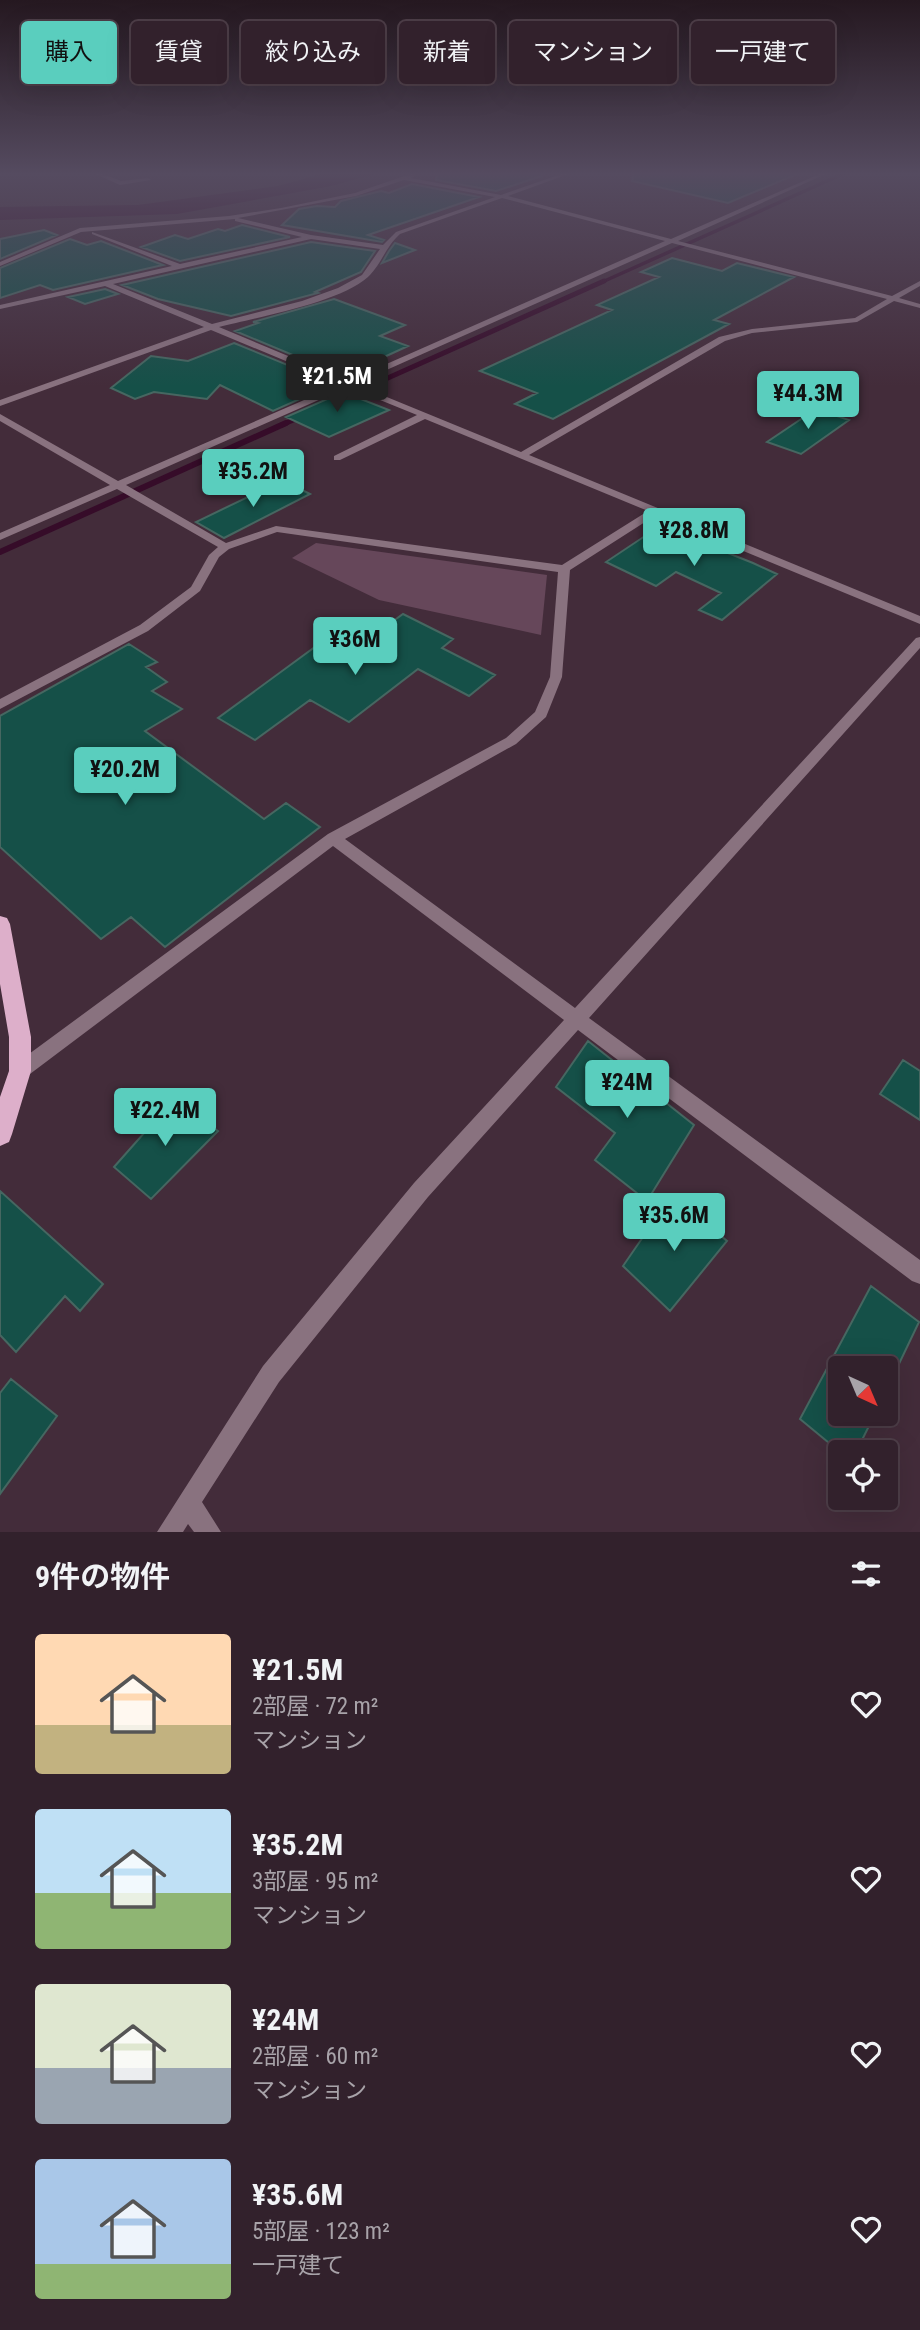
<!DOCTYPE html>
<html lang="ja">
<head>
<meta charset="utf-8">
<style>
	body { margin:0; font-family:"Roboto Condensed","Noto Sans JP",sans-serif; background:#3a2934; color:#f1f3f6; height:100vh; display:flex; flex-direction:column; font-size:26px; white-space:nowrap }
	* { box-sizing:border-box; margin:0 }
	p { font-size:23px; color:#a8a3a9 }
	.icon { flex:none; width:38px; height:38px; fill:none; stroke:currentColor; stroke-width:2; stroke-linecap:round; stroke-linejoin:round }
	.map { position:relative; height:1532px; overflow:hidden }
	.drawer { display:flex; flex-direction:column; background:#32212c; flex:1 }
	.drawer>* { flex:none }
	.top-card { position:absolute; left:21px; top:21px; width:878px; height:63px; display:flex; gap:14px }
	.needle { width:46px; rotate:136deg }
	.buttons { position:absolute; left:828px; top:1356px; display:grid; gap:14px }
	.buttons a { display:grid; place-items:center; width:70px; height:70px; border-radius:7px; background:#32212c; box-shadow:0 7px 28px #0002,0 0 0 2px #4d3e48; font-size:35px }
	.price { position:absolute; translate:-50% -60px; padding:0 16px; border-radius:7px; background:#5acebe; color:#111; font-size:23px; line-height:46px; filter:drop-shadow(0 2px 4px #0008) }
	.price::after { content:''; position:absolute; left:50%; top:42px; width:21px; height:16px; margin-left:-10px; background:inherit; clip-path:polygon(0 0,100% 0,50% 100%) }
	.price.selected { background:#222; color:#fff }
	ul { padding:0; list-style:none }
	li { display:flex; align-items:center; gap:21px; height:175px; padding:0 35px }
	li span { display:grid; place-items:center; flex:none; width:196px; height:140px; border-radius:7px; color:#555 }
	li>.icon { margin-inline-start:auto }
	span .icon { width:84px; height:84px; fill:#fffc; stroke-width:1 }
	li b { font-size:30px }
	h2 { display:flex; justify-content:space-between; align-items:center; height:84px; padding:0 35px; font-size:30px }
	.chip { padding:0 24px; border-radius:7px; background:#32212c; box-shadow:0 7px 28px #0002,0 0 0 2px #4d3e48; font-size:24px; line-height:63px }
	.chip.selected { background:#5acebe; color:#111 }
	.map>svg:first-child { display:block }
</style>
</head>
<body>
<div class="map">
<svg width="920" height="1532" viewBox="0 0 920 1532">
	<rect width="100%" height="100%" fill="#432c3a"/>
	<path fill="#66475a" d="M 316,543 L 547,575 L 541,635 L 379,600 L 292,558 Z"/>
	<path fill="#360c29" d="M 328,172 L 382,172 L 331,186 L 177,214 L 0,220 L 0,207 L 138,205 L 278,186 Z"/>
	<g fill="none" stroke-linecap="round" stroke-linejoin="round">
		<path stroke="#360c29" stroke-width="3.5" d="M 600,283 L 847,172"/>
		<path stroke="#360c29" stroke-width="5" d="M 341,399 L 604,281
			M 282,425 L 302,416"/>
		<path stroke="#360c29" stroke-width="6" d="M 0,552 L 286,423"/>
	</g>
	<path fill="#155048" stroke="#466761" stroke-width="2" d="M 437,172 L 541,172 L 542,176 L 496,191 L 436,180 Z
		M 634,172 L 802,172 L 728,203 L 632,181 Z
		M 412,184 L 479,197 L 368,235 L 384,240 L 382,242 L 282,225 L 299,209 L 317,206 L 335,207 L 341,201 L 381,191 L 389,193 Z
		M 242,225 L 290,237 L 180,261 L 141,247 L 175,235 L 188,239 L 218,229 L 225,231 Z
		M 44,230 L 57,235 L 0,259 L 0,239 Z
		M 70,239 L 87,245 L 101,241 L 163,265 L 53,290 L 40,285 L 0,298 L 0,268 Z
		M 311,242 L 375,251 L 361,272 L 315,292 L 318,293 L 231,316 L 158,299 L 122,285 Z
		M 395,243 L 415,250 L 382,263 L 389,251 Z
		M 672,258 L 722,271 L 737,263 L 794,277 L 714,320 L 729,324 L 553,419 L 515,404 L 537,393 L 480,371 L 612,310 L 597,305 L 659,277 L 641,272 Z
		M 105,289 L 118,294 L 85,304 L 68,297 Z
		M 334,299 L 405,325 L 380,336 L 408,346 L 343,376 L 235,331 L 258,323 L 253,322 Z
		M 234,343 L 329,382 L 324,384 L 329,386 L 273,411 L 220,385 L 207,399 L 154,392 L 135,399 L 111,388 L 151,356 L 188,361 Z
		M 343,392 L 389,410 L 329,437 L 286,417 Z
		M 816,409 L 849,420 L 801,454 L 767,442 Z
		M 283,480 L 310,494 L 224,538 L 196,522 Z
		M 660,526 L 753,563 L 777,574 L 722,620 L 699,610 L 721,593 L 676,572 L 656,586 L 606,562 Z
		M 403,614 L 453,639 L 442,648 L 495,675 L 469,696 L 418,669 L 349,722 L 310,700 L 255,740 L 218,718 L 319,644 L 344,657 Z
		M 129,644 L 157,662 L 146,667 L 167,682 L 152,691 L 182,709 L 145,731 L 264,819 L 286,803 L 320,827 L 165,947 L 131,917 L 101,939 L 0,847 L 0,716 Z
		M 588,1041 L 694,1125 L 647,1201 L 595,1160 L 615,1133 L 556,1087 Z
		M 903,1060 L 920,1071 L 920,1120 L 880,1094 Z
		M 175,1098 L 218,1131 L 151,1199 L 114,1167 Z
		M 0,1191 L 103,1284 L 80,1311 L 65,1296 L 16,1352 L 0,1335 Z
		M 672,1195 L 727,1241 L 670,1311 L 623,1266 Z
		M 871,1286 L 919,1322 L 897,1368 L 840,1368 L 840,1414 L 875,1414 L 856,1452 L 840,1452 L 800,1419 Z
		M 11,1379 L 57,1416 L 0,1494 L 0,1393 Z"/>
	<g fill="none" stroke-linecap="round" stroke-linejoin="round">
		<path fill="#89727f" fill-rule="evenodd" d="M 91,172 L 98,172 L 121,181 L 148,178 L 151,180 L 120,185 Z
			M 567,172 L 574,172 L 508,196 L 671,239 L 824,172 L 830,172 L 678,241 L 892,296 L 920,281 L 920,286 L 899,298 L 920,304 L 920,308 L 894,301 L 857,322 L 752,333 L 725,341 L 529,455 L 920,616 L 920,624 L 656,515 L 570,570 L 562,677 L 546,717 L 516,744 L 345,839 L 575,1008 L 916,638 L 920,637 L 920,648 L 589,1018 L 920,1260 L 920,1284 L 912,1281 L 578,1030 L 428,1197 L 279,1382 L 202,1502 L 221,1532 L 194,1532 L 188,1524 L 183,1532 L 157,1532 L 263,1366 L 414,1183 L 564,1020 L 333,846 L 26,1077 L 20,1080 L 14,1077 L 11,1071 L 14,1065 L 328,834 L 506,738 L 535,712 L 550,677 L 558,572 L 277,532 L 229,549 L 219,557 L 200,591 L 148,631 L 0,709 L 0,699 L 140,625 L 191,587 L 209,555 L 218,547 L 117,489 L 0,540 L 0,533 L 110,485 L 0,421 L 0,414 L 118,481 L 341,384 L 211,330 L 0,406 L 0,400 L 204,327 L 105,286 L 0,309 L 0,305 L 172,266 L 92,234 L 92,232 L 180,264 L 302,237 L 235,221 L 235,219 L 81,232 L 0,266 L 0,262 L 80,228 L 229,216 L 281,208 L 355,193 L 413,173 L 416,175 L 411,178 L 501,195 ZM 404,180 L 495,197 L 396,232 L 383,245 L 311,235 L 238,218 L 356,196 ZM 502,198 L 665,241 L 348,381 L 219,327 C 257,317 339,303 368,277 C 381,265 386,246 400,234 ZM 311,239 L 380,249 L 362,275 L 338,288 L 302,301 L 212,324 L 113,284 ZM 672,243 L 887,299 L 855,318 L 752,329 L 719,337 L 521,452 L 355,384 ZM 348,387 L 417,415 L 334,456 L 334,460 L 340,460 L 425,419 L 648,511 L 562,565 L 276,526 L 226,543 L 126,485 Z"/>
		<path fill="#ddafca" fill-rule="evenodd" d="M 0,916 L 7,918 L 10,924 L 31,1037 L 31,1071 L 12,1134 L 9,1142 L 0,1146 L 0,1097 L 9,1071 L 9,1037 L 0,984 Z"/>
	</g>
	<linearGradient id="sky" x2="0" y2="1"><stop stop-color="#251820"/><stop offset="0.45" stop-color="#554b60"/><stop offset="1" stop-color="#554b60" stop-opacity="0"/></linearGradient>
	<rect width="920" height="386" fill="url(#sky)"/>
</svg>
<div class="buttons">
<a><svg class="needle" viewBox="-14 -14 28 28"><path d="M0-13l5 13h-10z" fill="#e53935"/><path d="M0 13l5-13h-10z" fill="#a8a3a9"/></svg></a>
<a><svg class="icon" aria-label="locate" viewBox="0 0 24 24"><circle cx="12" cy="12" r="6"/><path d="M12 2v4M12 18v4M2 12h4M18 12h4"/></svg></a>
</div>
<b class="price selected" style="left:337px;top:414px">¥21.5M</b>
<b class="price" style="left:808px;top:431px">¥44.3M</b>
<b class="price" style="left:253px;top:509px">¥35.2M</b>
<b class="price" style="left:694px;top:568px">¥28.8M</b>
<b class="price" style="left:355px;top:677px">¥36M</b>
<b class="price" style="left:125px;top:807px">¥20.2M</b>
<b class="price" style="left:627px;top:1120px">¥24M</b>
<b class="price" style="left:165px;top:1148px">¥22.4M</b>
<b class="price" style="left:674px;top:1253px">¥35.6M</b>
<div class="top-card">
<a class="chip selected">購入</a>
<a class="chip">賃貸</a>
<a class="chip">絞り込み</a>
<a class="chip">新着</a>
<a class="chip">マンション</a>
<a class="chip">一戸建て</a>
</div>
</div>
<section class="drawer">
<h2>9件の物件<svg class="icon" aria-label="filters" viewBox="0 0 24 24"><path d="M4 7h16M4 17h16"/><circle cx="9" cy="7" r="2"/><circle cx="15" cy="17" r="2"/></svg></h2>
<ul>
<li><span style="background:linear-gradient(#ffd9b3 65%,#c2b280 0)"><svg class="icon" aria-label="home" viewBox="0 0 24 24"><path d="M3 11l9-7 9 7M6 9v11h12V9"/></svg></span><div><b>¥21.5M</b><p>2部屋 · 72 m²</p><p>マンション</p></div><svg class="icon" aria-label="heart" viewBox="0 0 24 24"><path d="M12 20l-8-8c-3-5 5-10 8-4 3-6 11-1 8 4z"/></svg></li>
<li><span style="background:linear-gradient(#bfe0f5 60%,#8fb573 0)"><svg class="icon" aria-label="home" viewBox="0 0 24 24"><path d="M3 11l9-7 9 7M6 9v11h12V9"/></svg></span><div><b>¥35.2M</b><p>3部屋 · 95 m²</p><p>マンション</p></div><svg class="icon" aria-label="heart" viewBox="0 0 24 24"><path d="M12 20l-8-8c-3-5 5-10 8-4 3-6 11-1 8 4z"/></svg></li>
<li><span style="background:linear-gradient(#dfe7d0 60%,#9aa5b1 0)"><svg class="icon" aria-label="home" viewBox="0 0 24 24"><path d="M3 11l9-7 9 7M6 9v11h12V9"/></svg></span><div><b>¥24M</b><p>2部屋 · 60 m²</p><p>マンション</p></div><svg class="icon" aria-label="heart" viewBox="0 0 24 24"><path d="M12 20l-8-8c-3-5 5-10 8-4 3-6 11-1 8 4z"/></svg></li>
<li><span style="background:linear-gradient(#a9c7e8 75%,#8fb573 0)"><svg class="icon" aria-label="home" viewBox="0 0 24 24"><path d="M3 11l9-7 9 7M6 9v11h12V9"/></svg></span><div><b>¥35.6M</b><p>5部屋 · 123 m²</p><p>一戸建て</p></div><svg class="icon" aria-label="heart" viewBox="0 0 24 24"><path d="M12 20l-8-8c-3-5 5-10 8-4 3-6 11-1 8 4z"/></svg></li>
</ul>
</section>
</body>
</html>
